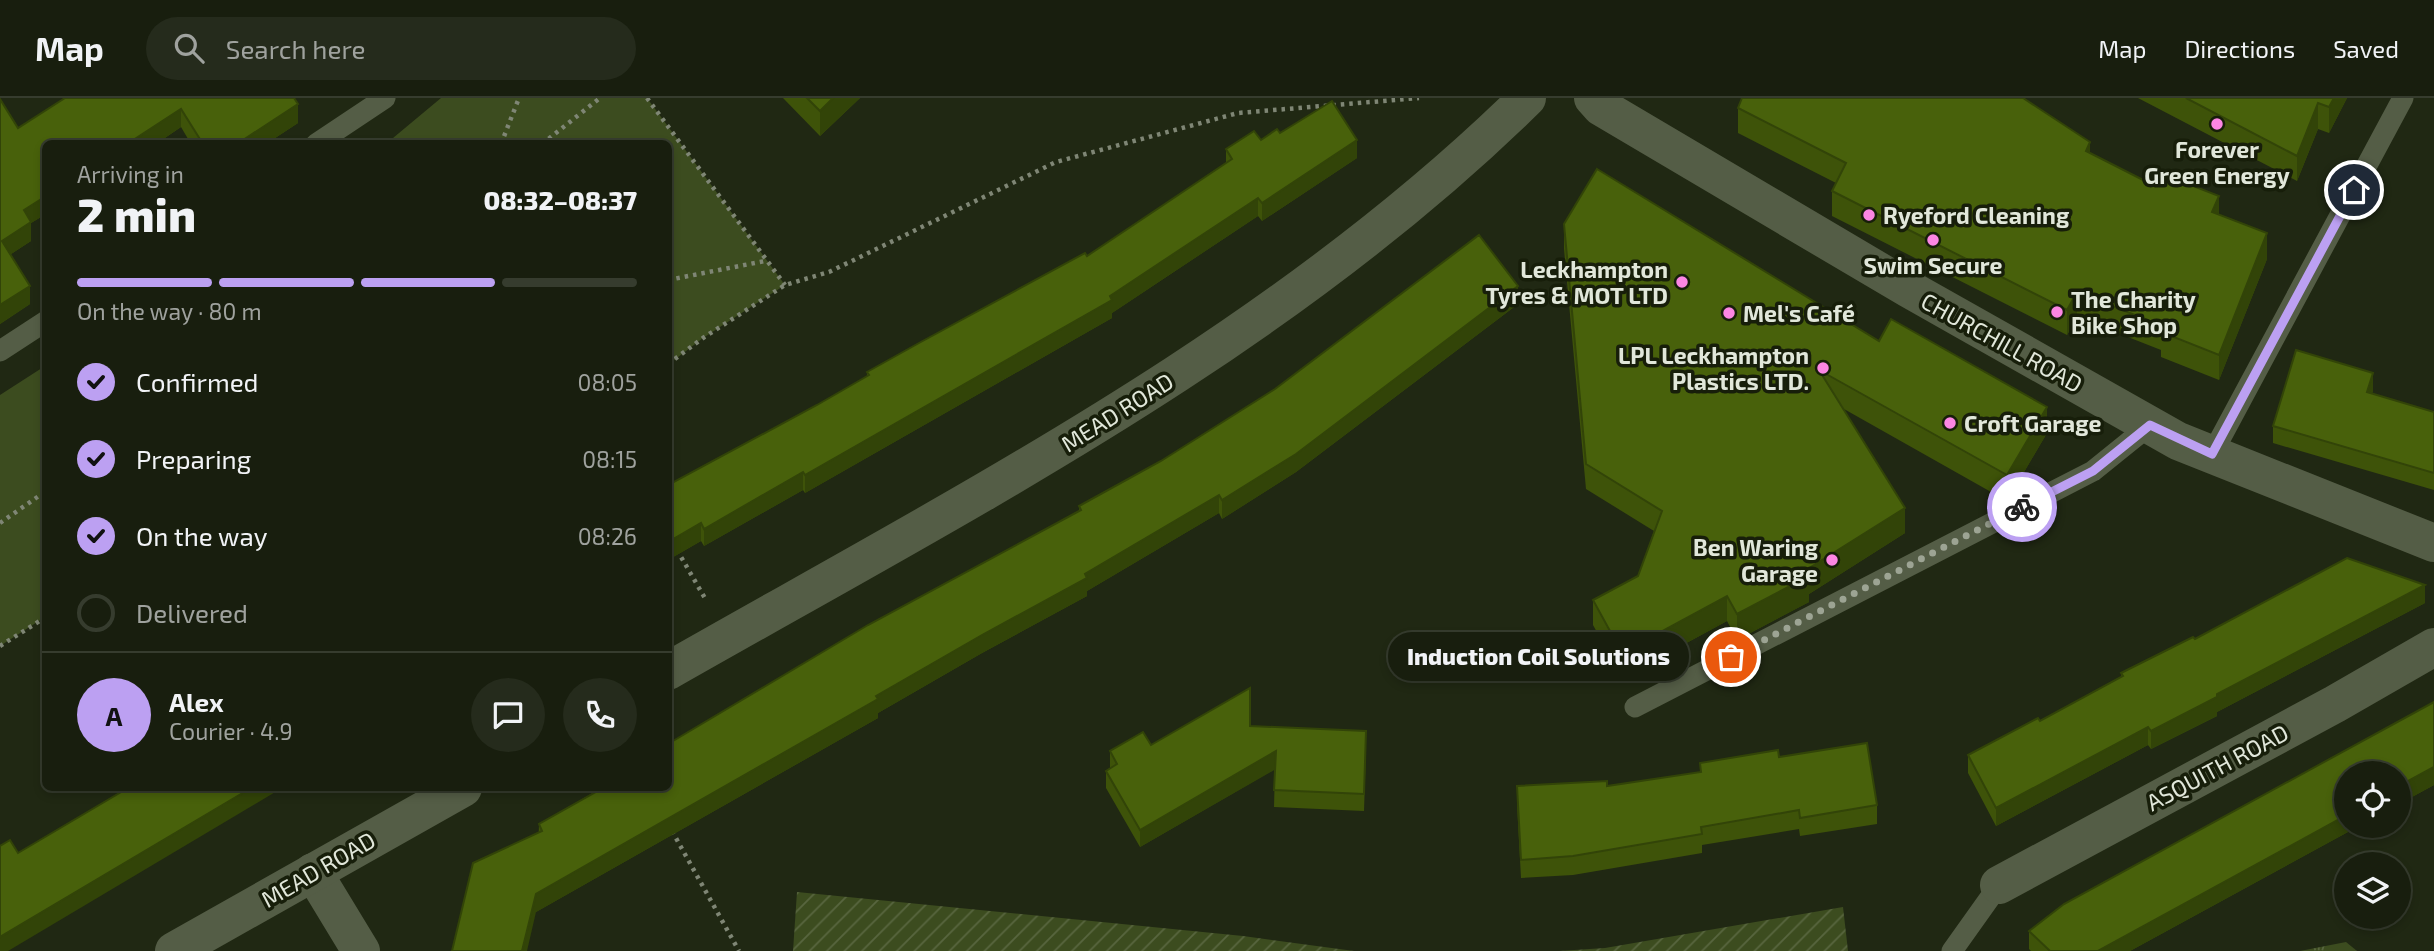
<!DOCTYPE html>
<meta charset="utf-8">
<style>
body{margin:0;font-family:"Exo 2",sans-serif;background:#252b1c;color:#f1f3f6;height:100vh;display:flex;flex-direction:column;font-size:26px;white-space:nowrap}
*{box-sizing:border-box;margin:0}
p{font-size:23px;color:#9fa29e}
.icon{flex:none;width:38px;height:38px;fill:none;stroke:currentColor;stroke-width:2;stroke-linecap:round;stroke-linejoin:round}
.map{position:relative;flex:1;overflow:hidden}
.side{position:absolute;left:42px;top:42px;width:630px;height:651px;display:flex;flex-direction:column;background:#181e0e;border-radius:10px;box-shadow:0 4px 10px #0003,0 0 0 2px #363c2e}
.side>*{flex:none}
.buttons{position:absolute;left:2334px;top:663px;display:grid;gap:14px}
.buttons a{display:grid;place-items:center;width:77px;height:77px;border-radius:50%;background:#181e0e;box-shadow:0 4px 10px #0003,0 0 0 2px #363c2e;font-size:35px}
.pin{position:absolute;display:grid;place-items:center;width:60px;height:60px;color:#fff;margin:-30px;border:4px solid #fff;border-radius:50%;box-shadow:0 2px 7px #0007}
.courier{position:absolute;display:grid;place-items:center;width:70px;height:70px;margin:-35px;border:5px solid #bca0f2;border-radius:50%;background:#fff;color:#222;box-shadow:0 2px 9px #0007}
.bubble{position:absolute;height:49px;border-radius:24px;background:#181e0e;box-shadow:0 4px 10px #0003,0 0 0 2px #363c2e;font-size:23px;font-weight:800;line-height:49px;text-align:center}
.headline em{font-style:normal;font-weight:800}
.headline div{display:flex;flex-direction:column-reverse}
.headline{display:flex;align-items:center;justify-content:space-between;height:119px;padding:0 35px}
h1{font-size:46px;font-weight:800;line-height:52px}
.bar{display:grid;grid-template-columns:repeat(4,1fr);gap:10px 7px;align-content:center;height:84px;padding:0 35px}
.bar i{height:9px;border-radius:5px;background:#363c2e}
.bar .selected{background:#bca0f2}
.bar p{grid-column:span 4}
.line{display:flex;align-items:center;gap:18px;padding:0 35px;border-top:2px solid #363c2e}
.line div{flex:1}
.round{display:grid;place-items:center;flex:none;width:74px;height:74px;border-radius:37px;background:#252b1c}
ol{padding:0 35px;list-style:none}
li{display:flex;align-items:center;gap:21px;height:77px}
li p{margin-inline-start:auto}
li .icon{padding:7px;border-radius:50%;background:#bca0f2;color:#111;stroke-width:4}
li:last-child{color:#9fa29e}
li i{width:38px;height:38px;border:4px solid #363c2e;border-radius:50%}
header{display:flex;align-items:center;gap:42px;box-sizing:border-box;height:98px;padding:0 35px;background:#181e0e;border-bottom:2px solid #363c2e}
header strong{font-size:33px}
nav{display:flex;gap:38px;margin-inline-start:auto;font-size:24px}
.search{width:490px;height:63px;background:#252b1c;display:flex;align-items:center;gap:18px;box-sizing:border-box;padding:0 24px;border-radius:38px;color:#9fa29e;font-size:26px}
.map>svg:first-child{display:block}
</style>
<header>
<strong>Map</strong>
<div class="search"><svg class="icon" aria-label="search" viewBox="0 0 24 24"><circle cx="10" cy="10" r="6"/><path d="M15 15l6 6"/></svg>Search here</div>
<nav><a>Map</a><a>Directions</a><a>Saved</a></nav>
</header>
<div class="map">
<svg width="2434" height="853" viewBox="0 0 2434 853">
<defs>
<pattern id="park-tufts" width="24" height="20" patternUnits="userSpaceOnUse" patternTransform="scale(1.75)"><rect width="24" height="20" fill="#3c4c1f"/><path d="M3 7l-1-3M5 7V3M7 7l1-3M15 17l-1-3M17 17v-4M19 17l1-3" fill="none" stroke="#58663f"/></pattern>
<pattern id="garden-furrows" width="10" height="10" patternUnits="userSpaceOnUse" patternTransform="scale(1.75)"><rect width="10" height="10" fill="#3c4c1f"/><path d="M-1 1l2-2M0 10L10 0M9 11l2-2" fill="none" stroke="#58663f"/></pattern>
</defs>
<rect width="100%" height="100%" fill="#202813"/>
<g fill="#3c4c1f">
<path d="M441 0H647L785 187 703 240 669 266 668 46 387 45Z"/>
<path d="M45 268V519L0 548V297Z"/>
</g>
<path fill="url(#park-tufts)" d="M2346 844 2357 853H2300Z"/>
<g fill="url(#garden-furrows)">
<path d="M797 794 1243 838 1354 853H793Z"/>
<path d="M1843 809 1848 853H1559L1605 850Z"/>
</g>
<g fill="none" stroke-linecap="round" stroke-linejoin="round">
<g stroke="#7f8675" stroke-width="4.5" stroke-dasharray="3.5 5" stroke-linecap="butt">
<path d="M647 0 785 187"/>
<path d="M501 46 519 0"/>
<path d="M542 46 600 0"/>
<path d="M668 182 765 163"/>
<path d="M668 266 703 240 785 187 829 174 1056 64 1238 15 1419 0"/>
<path d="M0 425 46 393"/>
<path d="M677 452 706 502"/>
<path d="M0 548 46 519"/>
<path d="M672 733 739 853"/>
</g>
<g stroke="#545d46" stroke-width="21">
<path d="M316 46 385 0"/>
<path d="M0 253 46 223"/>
<path d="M2212 356 2403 0"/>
<path d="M1635 609 2093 373 2150 327"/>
<path d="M1952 853 1999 787"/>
</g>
<g stroke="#545d46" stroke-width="38">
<path d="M1593 0 1601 9 1909 191 2178 343 2434 445"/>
<path d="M668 573C968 402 1279 244 1527 0"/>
<path d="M313 774 361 853"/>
<path d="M1999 787 2335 606 2434 549"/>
<path d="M174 853 463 690"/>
</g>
</g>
<g fill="#3e5309">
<path d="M65 0H294L298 25 266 46H191L181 29 156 46H46V116L31 125V143L11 156 30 206 0 226 18 30Z"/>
<path d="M783 0H860L820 38Z"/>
<path d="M2138 0H2347L2329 35 2318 31 2297 83Z"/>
<path d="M1738 10 2090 55 2155 88 2219 117 2267 161 2219 282 2161 259V252L2077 219 2067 237 1832 118V93L1836 85 1738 35Z"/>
<path d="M1280 35 1357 60 1262 123 1258 118 1112 215V220L805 395 803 392 704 448 701 443 668 462V387L817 307 867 278V274L1087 158 1226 65V51L1261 42Z"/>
<path d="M1564 126 1879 243 2047 335 2007 403 1844 311 1905 435 1809 496V504L1737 542 1727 523 1622 580 1593 527V502L1638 478 1654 433 1586 391 1564 151Z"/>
<path d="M1518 206 1296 374 1222 421 1219 415 1087 493V498L982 555 878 615V620L536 814 539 726 1079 413V408Z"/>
<path d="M2373 292 2372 296 2434 314V392L2273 345V328Z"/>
<path d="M2425 505 2217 614V618L2151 651 2148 647 1996 728 1968 675V657L2040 623 2121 579V575L2195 541Z"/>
<path d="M2434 604V687L2130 853H2031L2029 851V833Z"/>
<path d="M1250 628 1366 651 1364 713 1274 709 1275 671 1140 749 1106 690V673L1110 670V653L1151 647Z"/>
<path d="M1779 659 1877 707V726L1800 738 1799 731 1702 747V755L1573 777 1521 780 1517 706V688H1607L1700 674V665Z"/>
</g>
<g fill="#324408">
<path d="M833 0H860L820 38V13Z"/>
<path d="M2334 0H2347L2329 35V9Z"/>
<path d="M2318 5V31L2297 83V58Z"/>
<path d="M298 6V25L266 46H237Z"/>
<path d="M181 11V29L156 46H127Z"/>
<path d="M1357 42V60L1262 123V105Z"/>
<path d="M2090 44V69L2086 53Z"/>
<path d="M46 98V116L31 125V143L2 162V143L24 112Z"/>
<path d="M2219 98V123L2212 114Z"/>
<path d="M1258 100V118L1112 215V220L805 395V377L1110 198Z"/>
<path d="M2267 135V161L2219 282V257Z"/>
<path d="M30 188V206L0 226V207Z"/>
<path d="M1518 188V206L1296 374 1222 421V402Z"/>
<path d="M2077 194V219L2067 237V212Z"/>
<path d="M2373 275V292L2367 311V294Z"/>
<path d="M2047 309V335L2007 403V377Z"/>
<path d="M803 374V392L704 448V431Z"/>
<path d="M1219 397V415L1087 493V498L982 555 878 615V620L536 814 527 853H522L536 796Z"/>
<path d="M1905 410V435L1809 496V504L1737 542V516Z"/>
<path d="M701 425V443L668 462V444Z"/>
<path d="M2425 487V505L2217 614V618L2151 651V633L2217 596Z"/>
<path d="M1727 498V523L1622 580V555Z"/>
<path d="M2148 629V647L1996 728V710Z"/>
<path d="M1276 653V671L1140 749V732Z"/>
<path d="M2434 669V687L2399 706V688Z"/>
<path d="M251 690H282L8 853H0V839Z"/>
<path d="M2347 717V728H2359L2130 853H2098Z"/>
</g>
<g fill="#48610b" stroke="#324408" stroke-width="2">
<path d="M65 0H294L298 6 237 46H203L181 11 127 46H46V98L24 112 31 124 2 143 30 188 0 207V1L18 30Z"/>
<path d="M807 0H833L820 13Z"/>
<path d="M1742 0H2023L2090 44 2086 53 2155 88 2160 75 2219 98 2212 114 2267 135 2219 257 2161 234 2163 228 2077 194 2067 212 1832 93 1846 65 1738 10Z"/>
<path d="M2186 0H2334L2329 9 2318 5 2297 58Z"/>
<path d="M1332 3 1357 42 1262 105 1258 100 1110 198 1112 202 805 377 803 374 704 431 701 425 668 444V387L817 307 869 277 867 274 919 245 1085 155 1087 158 1232 61 1226 51 1254 33 1261 42 1277 31 1280 35Z"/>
<path d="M1597 71 1879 243 1891 221 2047 309 2007 377 1819 272 1905 410 1806 472 1809 478 1737 516 1727 498 1622 555 1593 502 1638 478 1662 413 1586 366 1564 126Z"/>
<path d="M1479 137 1518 188 1296 356 1222 402 1219 397 1085 476 1087 480 982 537 876 598 878 601 536 796 522 853H452L473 765 542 733 539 726 603 690H668V646L868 527 1081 412 1079 408 1161 363 1275 291Z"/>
<path d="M2296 252 2373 275 2367 294 2434 314V375L2273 328Z"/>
<path d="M2347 460 2425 487 2217 596V599L2151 633 2148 629 1996 710 1968 657 2038 620 2040 623 2123 578 2121 575 2193 539 2195 541Z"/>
<path d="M1250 590V628L1366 633 1364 696 1274 692 1276 653 1140 732 1106 673 1117 666 1110 653 1143 634 1151 647Z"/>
<path d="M2434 604V669L2399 688V676H2347V717L2098 853H2050L2029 833 2064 806Z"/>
<path d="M1867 645 1877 707 1800 720 1799 712 1701 729 1702 736 1573 758 1521 762 1517 688 1607 683V688L1701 674 1700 665 1778 652 1779 659Z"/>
<path d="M128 690H251L0 839V748L10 742 18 755Z"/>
</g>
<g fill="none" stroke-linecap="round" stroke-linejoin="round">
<path stroke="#9da494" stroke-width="7" stroke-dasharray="0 12.6" d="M1731 559 2022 409"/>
<path stroke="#bca0f2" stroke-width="9" d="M2022 409 2093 373 2150 327 2212 356 2354 92"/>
</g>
<g fill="#fc86e3" stroke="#171e0a" stroke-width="2.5">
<circle cx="2217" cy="26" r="7"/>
<circle cx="1869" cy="117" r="7"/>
<circle cx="1933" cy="142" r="7"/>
<circle cx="1682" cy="184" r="7"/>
<circle cx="2057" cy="214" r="7"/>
<circle cx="1729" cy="215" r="7"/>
<circle cx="1823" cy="270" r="7"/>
<circle cx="1950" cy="325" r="7"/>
<circle cx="1832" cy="462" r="7"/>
</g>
<g text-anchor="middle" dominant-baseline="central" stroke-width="7" stroke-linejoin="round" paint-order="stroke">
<g font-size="23" font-weight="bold" fill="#e1e7da" stroke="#171e0a" text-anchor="start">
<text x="2217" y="51" text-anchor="middle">Forever<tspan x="2217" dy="26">Green Energy</tspan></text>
<text x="1883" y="117">Ryeford Cleaning</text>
<text x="1933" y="167" text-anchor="middle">Swim Secure</text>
<text x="1668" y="171" text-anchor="end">Leckhampton<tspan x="1668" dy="26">Tyres &amp; MOT LTD</tspan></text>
<text x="2071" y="201">The Charity<tspan x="2071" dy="26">Bike Shop</tspan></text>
<text x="1743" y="215">Mel's Café</text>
<text x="1809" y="257" text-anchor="end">LPL Leckhampton<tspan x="1809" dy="26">Plastics LTD.</tspan></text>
<text x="1964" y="325">Croft Garage</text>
<text x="1818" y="449" text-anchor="end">Ben Waring<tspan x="1818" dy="26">Garage</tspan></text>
</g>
<g font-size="23" fill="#e1e7da" stroke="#171e0a">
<text transform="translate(2002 244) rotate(29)">CHURCHILL ROAD</text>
<text transform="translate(1117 314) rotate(-32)">MEAD ROAD</text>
<text transform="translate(2217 669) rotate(-28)">ASQUITH ROAD</text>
<text transform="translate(318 771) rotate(-30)">MEAD ROAD</text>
</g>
</g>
</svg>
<div class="buttons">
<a><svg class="icon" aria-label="locate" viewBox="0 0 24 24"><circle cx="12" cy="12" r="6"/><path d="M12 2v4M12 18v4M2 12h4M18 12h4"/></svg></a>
<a><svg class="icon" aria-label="layers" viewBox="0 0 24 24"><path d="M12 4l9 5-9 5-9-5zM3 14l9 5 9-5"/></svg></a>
</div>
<div class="pin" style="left:1731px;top:559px;background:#ea580c"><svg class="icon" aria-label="bag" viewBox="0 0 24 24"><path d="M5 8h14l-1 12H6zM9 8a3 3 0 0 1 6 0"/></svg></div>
<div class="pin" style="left:2354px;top:92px;background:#1f2937"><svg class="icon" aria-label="home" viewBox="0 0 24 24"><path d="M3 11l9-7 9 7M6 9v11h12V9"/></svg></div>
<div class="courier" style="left:2022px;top:409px"><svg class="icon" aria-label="bike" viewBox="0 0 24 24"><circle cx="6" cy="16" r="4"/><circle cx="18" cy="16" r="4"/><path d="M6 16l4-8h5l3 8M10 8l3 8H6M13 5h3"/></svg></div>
<div class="bubble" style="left:1388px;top:534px;width:301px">Induction Coil Solutions</div>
<section class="side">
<div class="headline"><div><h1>2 min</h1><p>Arriving in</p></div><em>08:32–08:37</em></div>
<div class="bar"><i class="selected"></i><i class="selected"></i><i class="selected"></i><i></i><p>On the way · 80 m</p></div>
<ol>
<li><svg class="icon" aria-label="check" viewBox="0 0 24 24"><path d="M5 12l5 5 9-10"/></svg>Confirmed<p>08:05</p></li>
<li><svg class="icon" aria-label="check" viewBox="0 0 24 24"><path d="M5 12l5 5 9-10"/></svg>Preparing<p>08:15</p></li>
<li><svg class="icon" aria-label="check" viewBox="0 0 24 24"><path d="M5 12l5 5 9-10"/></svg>On the way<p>08:26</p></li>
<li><i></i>Delivered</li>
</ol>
<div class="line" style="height:126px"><b class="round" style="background:#bca0f2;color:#111">A</b><div><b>Alex</b><p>Courier · 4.9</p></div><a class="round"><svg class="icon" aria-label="chat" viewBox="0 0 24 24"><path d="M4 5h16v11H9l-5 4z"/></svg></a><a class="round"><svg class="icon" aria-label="phone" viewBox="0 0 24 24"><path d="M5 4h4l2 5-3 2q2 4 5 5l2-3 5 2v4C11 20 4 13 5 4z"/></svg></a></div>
</section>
</div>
